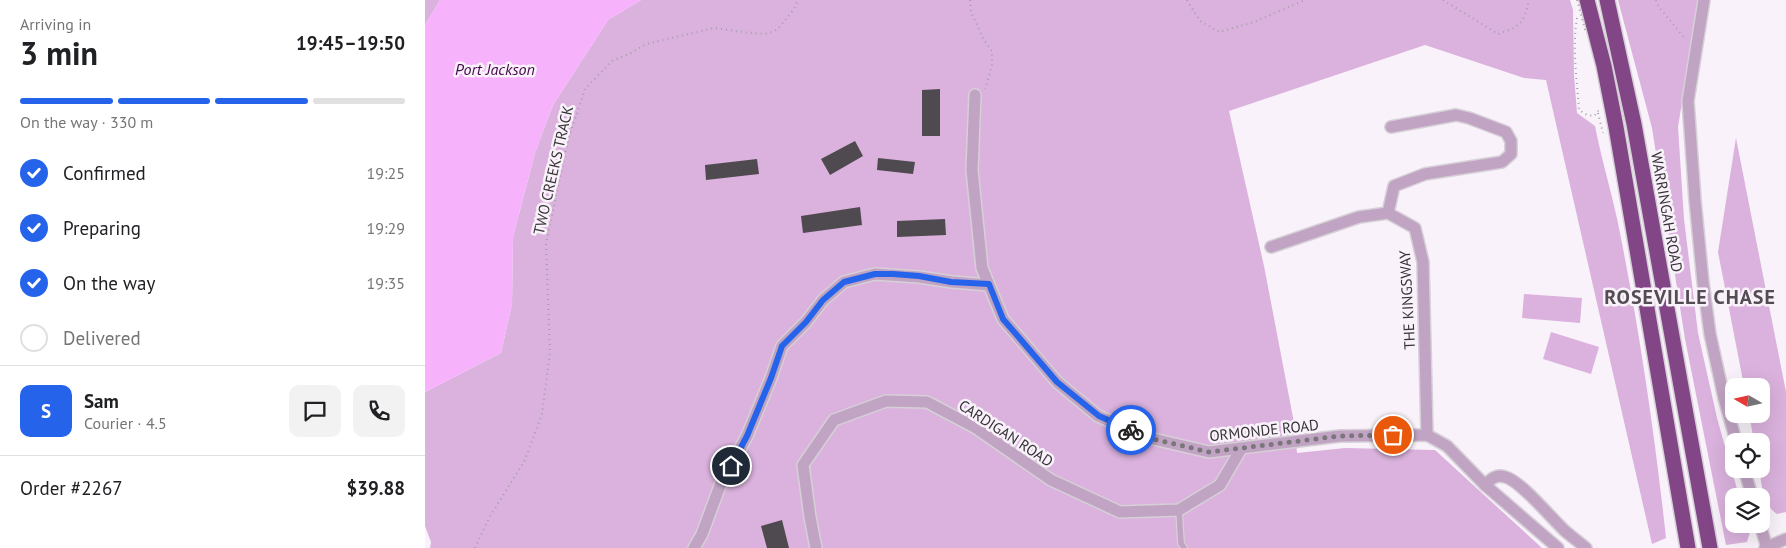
<!DOCTYPE html>
<meta charset="utf-8">
<style>
body{margin:0;font-family:"PT Sans",sans-serif;background:#f2f2f2;color:#202124;height:100vh;display:flex;flex-direction:column;font-size:19px;white-space:nowrap}
*{box-sizing:border-box;margin:0}
p{font-size:16px;color:#757577}
.icon{flex:none;width:28px;height:28px;fill:none;stroke:currentColor;stroke-width:2;stroke-linecap:round;stroke-linejoin:round}
.map{position:relative;flex:1;overflow:hidden}
.panel{display:flex;flex-direction:column;background:#fff;width:425px}
.panel>*{flex:none}
.needle{width:32px;rotate:279deg}
.controls{position:absolute;left:1300px;top:378px;display:grid;gap:10px}
.controls a{display:grid;place-items:center;width:45px;height:45px;border-radius:10px;background:#fff;box-shadow:0 5px 20px #0002;font-size:25px}
.pin{position:absolute;display:grid;place-items:center;width:42px;height:42px;color:#fff;margin:-21px;border:2px solid #fff;border-radius:50%;box-shadow:0 1px 5px #0007}
.courier{position:absolute;display:grid;place-items:center;width:50px;height:50px;margin:-25px;border:4px solid #2563eb;border-radius:50%;background:#fff;color:#222;box-shadow:0 1px 6px #0007}
.head em{font-style:normal;font-weight:700}
.head div{display:flex;flex-direction:column-reverse}
.head{display:flex;align-items:center;justify-content:space-between;height:85px;padding:0 20px}
h1{font-size:32px;font-weight:700;line-height:38px}
.bar{display:grid;grid-template-columns:repeat(4,1fr);gap:8px 5px;align-content:center;height:60px;padding:0 20px}
.bar i{height:6px;border-radius:4px;background:#e0e0e0}
.bar .selected{background:#2563eb}
.bar p{grid-column:span 4}
.line{display:flex;align-items:center;gap:12px;padding:0 20px;border-top:1px solid #e0e0e0}
.line div{flex:1}
.round{display:grid;place-items:center;flex:none;width:52px;height:52px;border-radius:10px;background:#f2f2f2}
ol{padding:0 20px;list-style:none}
li{display:flex;align-items:center;gap:15px;height:55px}
li p{margin-inline-start:auto}
li .icon{padding:5px;border-radius:50%;background:#2563eb;color:#fff;stroke-width:4}
li:last-child{color:#757577}
li i{width:28px;height:28px;border:2px solid #e0e0e0;border-radius:50%}
main{display:flex;flex:1;min-height:0}
.map>svg:first-child{display:block}
</style>
<main>
<section class="panel">
<div class="head"><div><h1>3 min</h1><p>Arriving in</p></div><em>19:45–19:50</em></div>
<div class="bar"><i class="selected"></i><i class="selected"></i><i class="selected"></i><i></i><p>On the way · 330 m</p></div>
<ol>
<li><svg class="icon" aria-label="check" viewBox="0 0 24 24"><path d="M5 12l5 5 9-10"/></svg>Confirmed<p>19:25</p></li>
<li><svg class="icon" aria-label="check" viewBox="0 0 24 24"><path d="M5 12l5 5 9-10"/></svg>Preparing<p>19:29</p></li>
<li><svg class="icon" aria-label="check" viewBox="0 0 24 24"><path d="M5 12l5 5 9-10"/></svg>On the way<p>19:35</p></li>
<li><i></i>Delivered</li>
</ol>
<div class="line" style="height:90px"><b class="round" style="background:#2563eb;color:#fff">S</b><div><b>Sam</b><p>Courier · 4.5</p></div><a class="round"><svg class="icon" aria-label="chat" viewBox="0 0 24 24"><path d="M4 5h16v11H9l-5 4z"/></svg></a><a class="round"><svg class="icon" aria-label="phone" viewBox="0 0 24 24"><path d="M5 4h4l2 5-3 2q2 4 5 5l2-3 5 2v4C11 20 4 13 5 4z"/></svg></a></div>
<div class="line" style="height:65px"><div>Order #2267</div><b>$39.88</b></div>
</section>
<div class="map">
<svg width="1361" height="548" viewBox="0 0 1361 548">
<rect width="100%" height="100%" fill="#f9f2fa"/>
<g fill="#dab2dd">
<path d="M0 0H15L0 25Z"/>
<path d="M216 0H1145L1148 10 1149 75 1152 113 1170 126C1177 162 1188 197 1195 233 1215 334 1230 436 1241 538L1227 544 1121 80 1099 78 1000 45 804 111 839 266 870 428 872 453 920 448 1010 450 1117 548H5L6 542 0 526V392L76 353 87 304 88 237 110 153 128 105 183 20Z"/>
<path d="M1193 0H1273L1253 127 1259 219 1273 333 1292 418 1314 496H1309V524H1322L1325 532 1322 542 1301 545 1260 339 1227 128Z"/>
<path d="M1311 138 1361 392V512L1352 514C1337 504 1337 484 1334 469H1336V441H1329L1324 414H1336V386H1319L1293 252Z"/>
<path d="M1099 294 1157 298 1155 323 1097 318Z"/>
<path d="M1126 332 1174 347 1166 374 1118 359Z"/>
</g>
<path fill="#f6b3fb" d="M15 0H216L183 20 128 105 110 153 88 237 87 304 76 353 0 392V25Z"/>
<g fill="#4f4950">
<path d="M515 89V136H497V90Z"/>
<path d="M430 141 438 156 405 175 396 159Z"/>
<path d="M453 158 490 162 488 174 452 170Z"/>
<path d="M332 159 334 174 281 180 280 165Z"/>
<path d="M435 207 437 225 378 233 376 216Z"/>
<path d="M520 219 521 235 472 237V221Z"/>
<path d="M357 520 364 548H342L336 526Z"/>
</g>
<g fill="none" stroke-linecap="round" stroke-linejoin="round">
<defs>
<path id="lane" d="M754 510 756 543 759 548"/>
<g id="street">
<path d="M1279 0 1263 101 1270 200 1278 282 1285 334 1299 398 1311 441"/>
<path d="M550 95 547 170 557 268 578 319 632 382 673 416 724 438 784 452 915 436 1002 435 1022 446 1060 485 1133 548"/>
<path d="M963 213 969 186 1000 174 1077 162 1086 154V141L1081 132 1044 118 1031 115 966 127"/>
<path d="M846 247 934 217 963 213 990 228 998 262 1002 435"/>
<path d="M1319 469 1327 496"/>
<path d="M1060 485C1066 479 1071 474 1080 477 1095 480 1127 519 1140 531 1147 537 1154 542 1161 548"/>
<path d="M1335 524 1342 548"/>
<path d="M269 548 277 534 296 483 322 436 346 378 357 346 381 322 398 300 419 282 450 274 494 277 527 282 564 285"/>
<path d="M391 548 385 517 378 465 409 420 461 401 502 402 551 428 626 480 695 512 754 510 795 485 816 449"/>
<path d="M1340 548 1361 539"/>
</g>
<g id="highway">
<path d="M1162 0 1179 66 1191 127 1263 548"/>
<path d="M1182 0 1209 124 1285 548"/>
</g>
</defs>
<use href="#lane" stroke="#d6d0d7" stroke-width="8"/>
<use href="#street" stroke="#d6d0d7" stroke-width="14"/>
<use href="#highway" stroke="#d6d0d7" stroke-width="18"/>
<g stroke="#a49fa5" stroke-width="2" stroke-dasharray="1 4" stroke-linecap="butt">
<path d="M545 0 546 12 559 40 567 51V66L560 89"/>
<path d="M762 0 775 21 794 32 829 22 880 0"/>
<path d="M1018 0 1073 34C1095 27 1099 23 1104 0"/>
<path d="M1231 0 1234 7 1261 40"/>
<path d="M1152 18C1147 48 1152 80 1154 110L1162 115 1169 116 1173 112V108"/>
<path d="M1173 113 1178 133"/>
<path d="M50 548 64 518 100 460 117 414 125 352 121 244 143 140 160 89 187 61 206 53 221 44 289 28 325 33 339 34 347 32 353 29 369 9 373 0"/>
</g>
<use href="#lane" stroke="#c1a4c3" stroke-width="5.5"/>
<use href="#street" stroke="#c1a4c3" stroke-width="11"/>
<use href="#highway" stroke="#824687" stroke-width="15"/>
<path stroke="#a49fa5" stroke-width="2" stroke-dasharray="1 4" stroke-linecap="butt" d="M1152 0 1160 30"/>
</g>
<g fill="none" stroke-linecap="round" stroke-linejoin="round">
<path stroke="#7a767b" stroke-width="5" stroke-dasharray="0 9" d="M706 430 724 438 784 452 915 436 968 435"/>
<path stroke="#2563eb" stroke-width="6" d="M306 466 322 436 346 378 357 346 381 322 398 300 419 282 450 274H468L494 276 526 282 564 284 578 319 632 382 674 416 706 430"/>
</g>
<g text-anchor="middle" dominant-baseline="central" stroke-width="5" stroke-linejoin="round" paint-order="stroke">
<g font-size="15" fill="#363336" stroke="#f9f2fa">
<text transform="translate(128 170) rotate(-77)">TWO CREEKS TRACK</text>
<text transform="translate(1242 212) rotate(80)">WARRINGAH ROAD</text>
<text transform="translate(982 300) rotate(-93)">THE KINGSWAY</text>
<text transform="translate(839 430) rotate(-6)">ORMONDE ROAD</text>
<text transform="translate(581 433) rotate(33)">CARDIGAN ROAD</text>
</g>
<g font-size="16" font-style="italic" fill="#460a4c" stroke="#f9f2fa">
<text x="70" y="69">Port Jackson</text>
</g>
<g font-size="20" font-weight="bold" letter-spacing="1" fill="#534d53" stroke="#f9f2fa">
<text x="1265" y="297">ROSEVILLE CHASE</text>
</g>
</g>
</svg>
<div class="controls">
<a><svg class="needle" viewBox="-14 -14 28 28"><path d="M0-13l5 13h-10z" fill="#e53935"/><path d="M0 13l5-13h-10z" fill="#757577"/></svg></a>
<a><svg class="icon" aria-label="locate" viewBox="0 0 24 24"><circle cx="12" cy="12" r="6"/><path d="M12 2v4M12 18v4M2 12h4M18 12h4"/></svg></a>
<a><svg class="icon" aria-label="layers" viewBox="0 0 24 24"><path d="M12 4l9 5-9 5-9-5zM3 14l9 5 9-5"/></svg></a>
</div>
<div class="pin" style="left:968px;top:435px;background:#ea580c"><svg class="icon" aria-label="bag" viewBox="0 0 24 24"><path d="M5 8h14l-1 12H6zM9 8a3 3 0 0 1 6 0"/></svg></div>
<div class="pin" style="left:306px;top:466px;background:#1f2937"><svg class="icon" aria-label="home" viewBox="0 0 24 24"><path d="M3 11l9-7 9 7M6 9v11h12V9"/></svg></div>
<div class="courier" style="left:706px;top:430px"><svg class="icon" aria-label="bike" viewBox="0 0 24 24"><circle cx="6" cy="16" r="4"/><circle cx="18" cy="16" r="4"/><path d="M6 16l4-8h5l3 8M10 8l3 8H6M13 5h3"/></svg></div>
</div>
</main>
